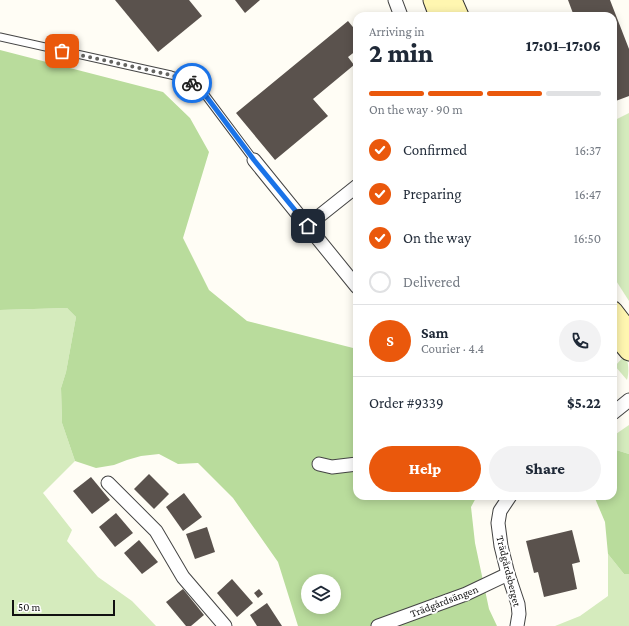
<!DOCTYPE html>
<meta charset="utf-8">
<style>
body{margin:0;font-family:"Crimson Pro",serif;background:#f2f2f3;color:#1f2937;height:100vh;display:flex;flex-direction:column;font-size:15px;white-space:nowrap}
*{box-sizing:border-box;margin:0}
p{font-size:13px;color:#747a83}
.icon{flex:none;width:22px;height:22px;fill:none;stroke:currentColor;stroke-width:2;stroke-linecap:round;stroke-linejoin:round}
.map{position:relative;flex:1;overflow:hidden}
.sheet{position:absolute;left:353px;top:12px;width:264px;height:488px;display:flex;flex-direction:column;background:#fff;border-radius:12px;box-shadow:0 2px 10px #0003}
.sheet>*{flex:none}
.buttons{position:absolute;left:301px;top:574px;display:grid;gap:8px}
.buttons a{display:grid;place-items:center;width:40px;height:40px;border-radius:50%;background:#fff;box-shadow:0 2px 10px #0003;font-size:20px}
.scale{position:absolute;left:12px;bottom:10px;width:103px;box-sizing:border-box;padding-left:4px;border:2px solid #111;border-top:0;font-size:11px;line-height:14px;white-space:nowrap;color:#111;-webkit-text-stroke:3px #fff;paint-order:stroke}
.pin{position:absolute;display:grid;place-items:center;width:34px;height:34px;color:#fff;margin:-17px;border-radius:8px;box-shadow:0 2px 6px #0006}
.courier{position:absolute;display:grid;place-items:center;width:40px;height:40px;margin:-20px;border:3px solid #1a73e8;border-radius:50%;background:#fff;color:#222;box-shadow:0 1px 5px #0007}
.summary em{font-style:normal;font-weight:800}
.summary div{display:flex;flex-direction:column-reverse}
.summary{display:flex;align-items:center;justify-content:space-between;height:68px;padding:0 16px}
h1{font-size:26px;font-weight:800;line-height:30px}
.bar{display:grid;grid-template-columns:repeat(4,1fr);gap:6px 4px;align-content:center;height:48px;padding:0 16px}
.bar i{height:5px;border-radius:3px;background:#e0e1e3}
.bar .on{background:#ea580c}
.bar p{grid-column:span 4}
.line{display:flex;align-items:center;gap:10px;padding:0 16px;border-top:1px solid #e0e1e3}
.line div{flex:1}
.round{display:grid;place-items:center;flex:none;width:42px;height:42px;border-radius:21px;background:#f2f2f3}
ol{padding:0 16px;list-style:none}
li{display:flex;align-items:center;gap:12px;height:44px}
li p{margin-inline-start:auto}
li .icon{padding:4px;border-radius:50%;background:#ea580c;color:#fff;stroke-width:4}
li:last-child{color:#747a83}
li i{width:22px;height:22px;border:2px solid #e0e1e3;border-radius:50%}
.button{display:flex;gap:8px;margin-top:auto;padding:8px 16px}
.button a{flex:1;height:46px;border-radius:24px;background:#ea580c;color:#fff;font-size:16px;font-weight:800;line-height:46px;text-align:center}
.button a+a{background:#f2f2f3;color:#1f2937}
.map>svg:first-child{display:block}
</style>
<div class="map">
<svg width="629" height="626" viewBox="0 0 629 626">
<rect width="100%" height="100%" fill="#fffdf5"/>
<g fill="#d5ebbd">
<path d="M629 113V301L613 276V121Z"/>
<path d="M67 308 76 317 66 372 61 388 62 423 75 461 43 493 72 530 67 541 98 577 132 601 156 626H0V310Z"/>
<path d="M625 355C629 362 629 373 627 380L615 366Z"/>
<path d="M629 425V454L613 449V436Z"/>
<path d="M608 554 624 574H629V626H555L580 616 608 596Z"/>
</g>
<g fill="#b9dc9c" fill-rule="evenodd">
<path d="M0 50 163 92 190 118 209 152 183 238 209 290 247 321 357 349V496H477L471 507 475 543 489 609 497 626H298L278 562 233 498 198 463 178 464 159 454 141 456 127 460 114 465 96 468 75 461 62 423 61 388 66 372 76 317 67 308 0 310ZM308 581H334V607H308Z"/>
<path d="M613 449 629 454V574H624L608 554 605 522 594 496H613Z"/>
</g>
<g fill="#5a524d">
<path d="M115 0H189L202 16 158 52Z"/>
<path d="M235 0H260L245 13Z"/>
<path d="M568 0H610L629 49V96L613 102V16H574Z"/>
<path d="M348 21 357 32V50L348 57 354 65 313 99 328 116 275 160 236 113Z"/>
<path d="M149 474 169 494 154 509 134 489Z"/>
<path d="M91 477 110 500 92 514 73 491Z"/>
<path d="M184 493 202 517 183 531 166 507Z"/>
<path d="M116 513 133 533 115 547 99 527Z"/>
<path d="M207 527 215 552 195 559 186 534Z"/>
<path d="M572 530 580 562 572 564 577 589 544 597 538 572 534 573 526 541Z"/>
<path d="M139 540 158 562 142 574 124 553Z"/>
<path d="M232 579 253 603 237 617 217 593Z"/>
<path d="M183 589 204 615 191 626H186L166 602Z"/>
<path d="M259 589 263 594 258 598 254 593Z"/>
<path d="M267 603 282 626H257L250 615Z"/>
</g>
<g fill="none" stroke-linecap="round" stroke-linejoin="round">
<defs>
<path id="lane" d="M0 37 171 75 189 81 203 92 254 160"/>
<g id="street">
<path d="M395 0 401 16"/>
<path d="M254 160 357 287"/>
<path d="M308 225 357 186"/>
<path d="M613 413 629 400"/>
<path d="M319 464 332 467 357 464"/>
<path d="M108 483 156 531 183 577 225 626"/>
<path d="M510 496 500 511 498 523 501 546 508 574 518 604 519 614 517 626"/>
<path d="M378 626 466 594 508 574"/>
</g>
<g id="secondary">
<path d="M433 0 439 16"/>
<path d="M452 0 459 16"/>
<path d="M613 311 629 332"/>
<path d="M613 332 629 351"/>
</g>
</defs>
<use href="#lane" stroke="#444" stroke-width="9"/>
<use href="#street" stroke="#444" stroke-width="15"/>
<use href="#secondary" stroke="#333" stroke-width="21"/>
<use href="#lane" stroke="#fff" stroke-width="7"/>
<use href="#street" stroke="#fff" stroke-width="13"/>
<use href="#secondary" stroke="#fff6b0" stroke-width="19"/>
</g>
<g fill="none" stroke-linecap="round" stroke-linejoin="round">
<path stroke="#646461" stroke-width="4" stroke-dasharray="0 7.2" d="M62 51 171 75 192 83"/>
<path stroke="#1a73e8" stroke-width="5" d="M192 83 203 92 254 160 308 226"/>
</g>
<g text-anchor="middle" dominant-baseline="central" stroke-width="4" stroke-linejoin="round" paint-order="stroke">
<g font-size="11" fill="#111" stroke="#fff">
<text transform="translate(509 571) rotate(76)">Trädgårdsberget</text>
<text transform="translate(444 601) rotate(-21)">Trädgårdsängen</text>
</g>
</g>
</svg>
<div class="buttons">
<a><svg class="icon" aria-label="layers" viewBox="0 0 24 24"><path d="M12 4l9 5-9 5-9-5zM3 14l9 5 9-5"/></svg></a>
</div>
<div class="scale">50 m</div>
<div class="pin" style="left:62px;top:51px;background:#ea580c"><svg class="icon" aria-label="bag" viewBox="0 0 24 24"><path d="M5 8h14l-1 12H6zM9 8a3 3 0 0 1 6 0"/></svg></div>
<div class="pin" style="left:308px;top:226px;background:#1f2937"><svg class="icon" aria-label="home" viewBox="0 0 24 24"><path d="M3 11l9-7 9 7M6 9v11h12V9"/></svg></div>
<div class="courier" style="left:192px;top:83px"><svg class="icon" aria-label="bike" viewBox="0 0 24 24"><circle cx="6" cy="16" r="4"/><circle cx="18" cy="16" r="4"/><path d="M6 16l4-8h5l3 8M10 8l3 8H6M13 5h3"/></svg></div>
<section class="sheet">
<div class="summary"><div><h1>2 min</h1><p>Arriving in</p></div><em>17:01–17:06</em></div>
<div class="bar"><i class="on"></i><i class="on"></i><i class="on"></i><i></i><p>On the way · 90 m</p></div>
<ol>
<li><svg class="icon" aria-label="check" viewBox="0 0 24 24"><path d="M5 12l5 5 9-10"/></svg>Confirmed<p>16:37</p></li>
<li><svg class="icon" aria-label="check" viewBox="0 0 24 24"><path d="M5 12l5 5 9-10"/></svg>Preparing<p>16:47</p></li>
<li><svg class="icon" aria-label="check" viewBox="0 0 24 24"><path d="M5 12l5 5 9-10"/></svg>On the way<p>16:50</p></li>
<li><i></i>Delivered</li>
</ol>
<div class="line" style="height:72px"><b class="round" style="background:#ea580c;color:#fff">S</b><div><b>Sam</b><p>Courier · 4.4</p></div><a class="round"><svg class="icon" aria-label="phone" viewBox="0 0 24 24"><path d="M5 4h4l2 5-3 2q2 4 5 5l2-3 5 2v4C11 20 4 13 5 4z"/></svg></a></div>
<div class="line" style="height:52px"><div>Order #9339</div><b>$5.22</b></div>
<div class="button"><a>Help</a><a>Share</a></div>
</section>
</div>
